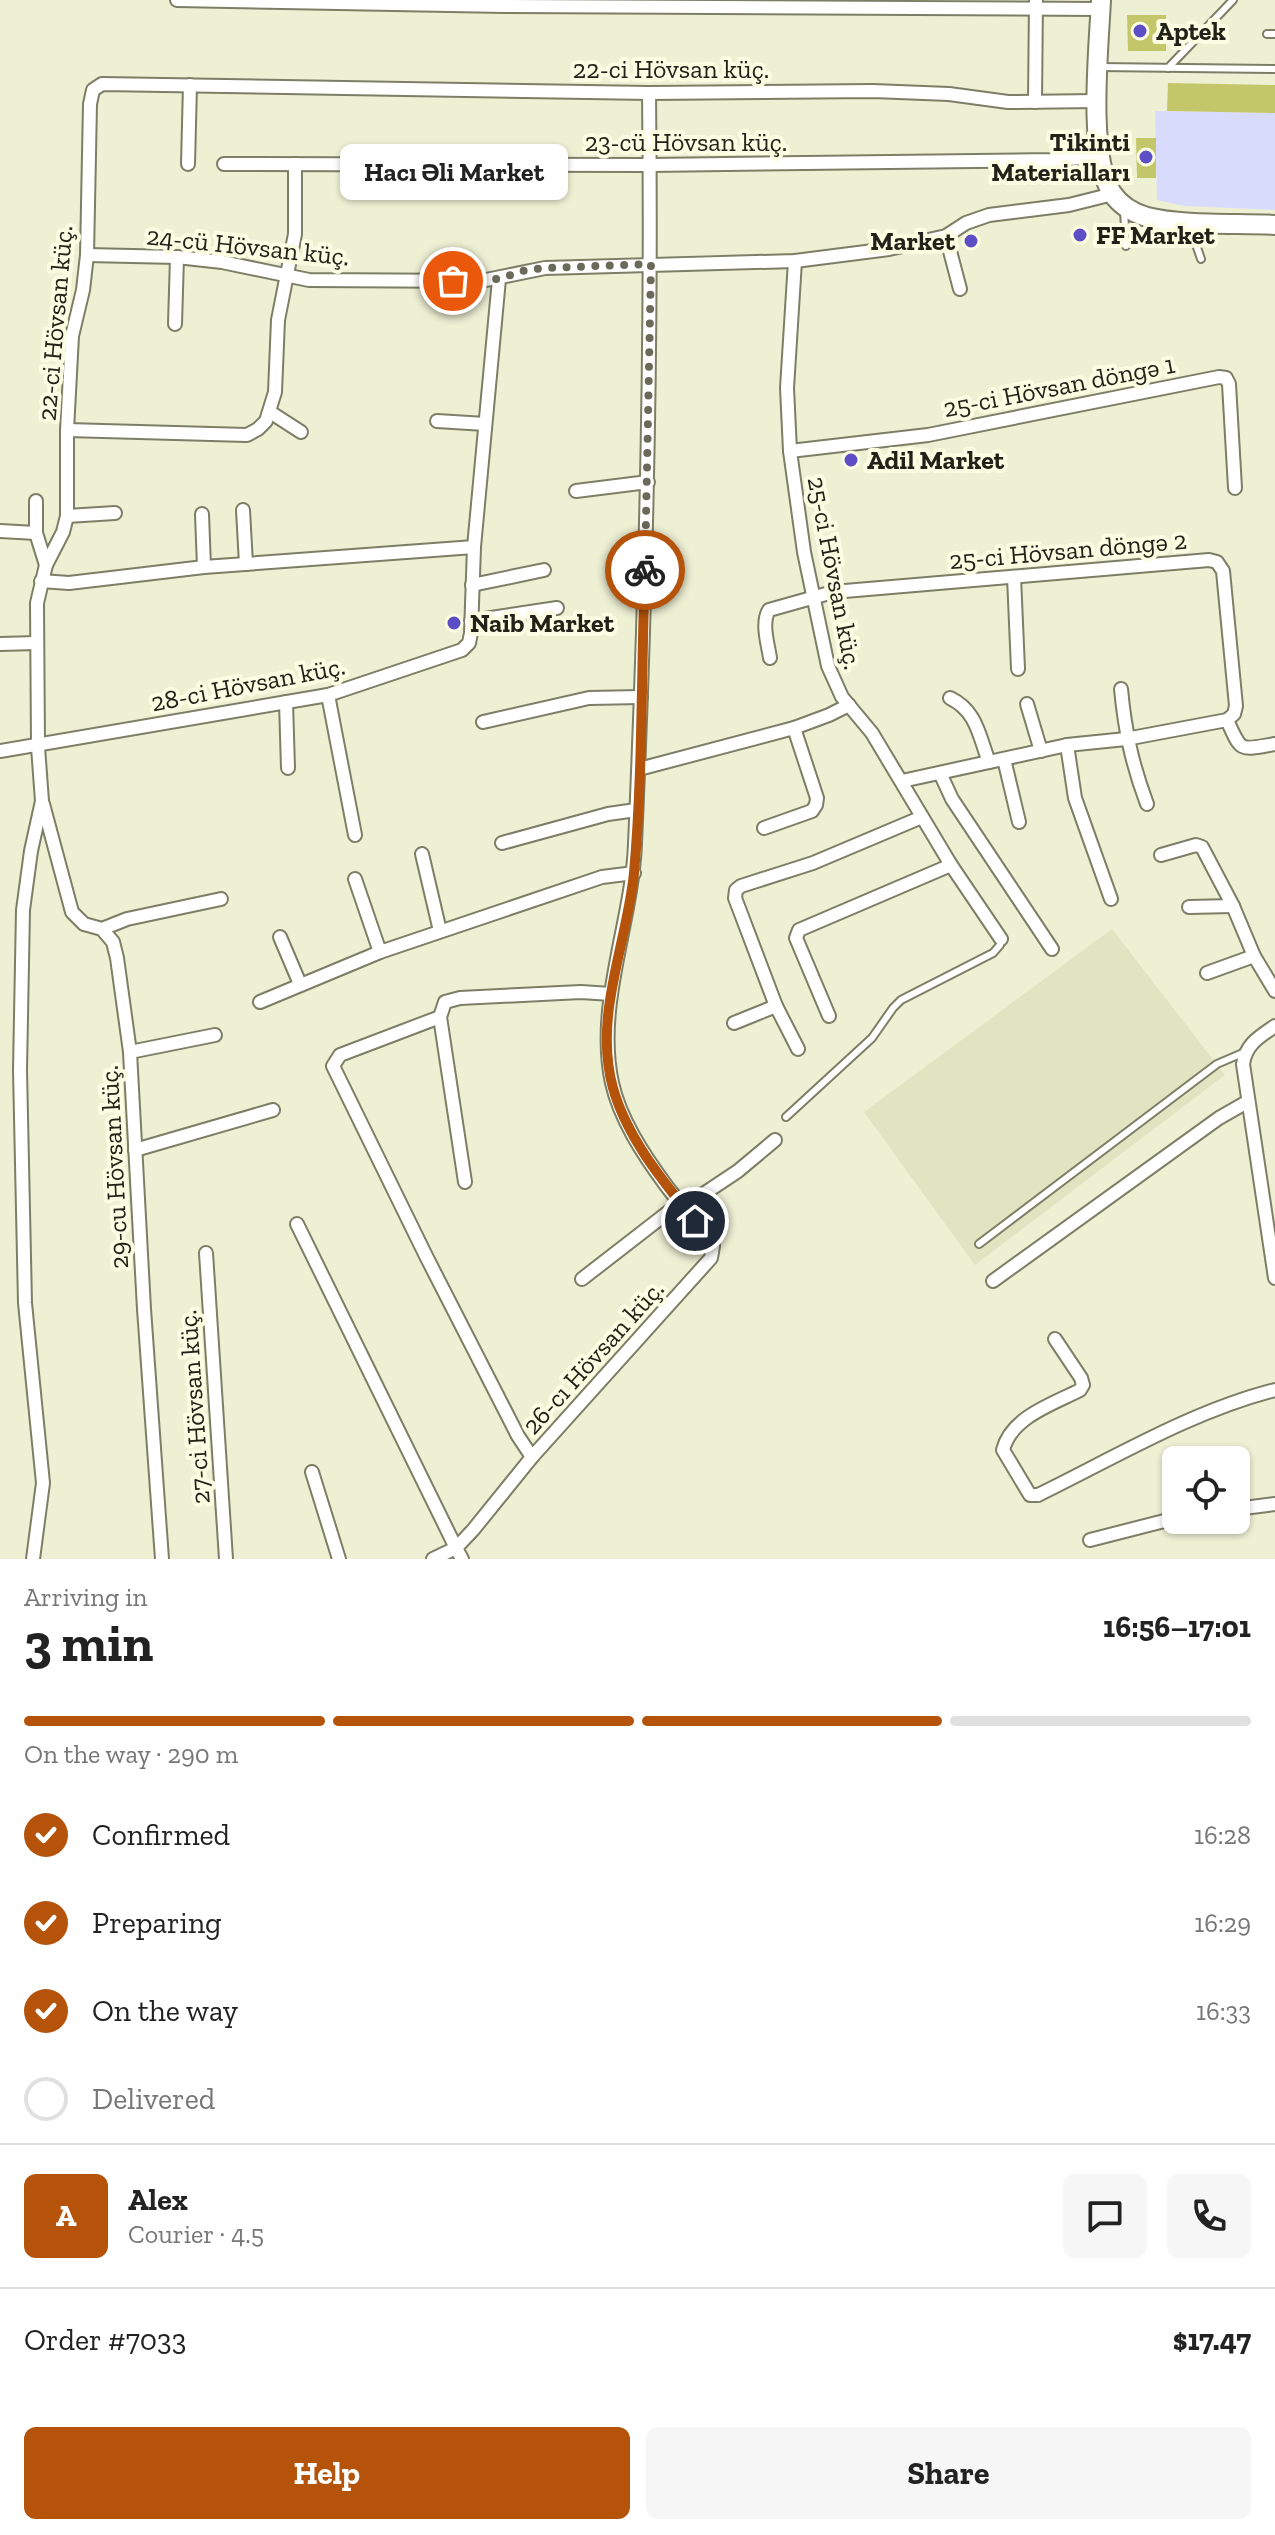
<!DOCTYPE html>
<meta charset="utf-8">
<style>
body{margin:0;font-family:"Zilla Slab",serif;background:#f6f6f6;color:#222;height:100vh;display:flex;flex-direction:column;font-size:30px;white-space:nowrap}
*{box-sizing:border-box;margin:0}
p{font-size:26px;color:#767676}
.icon{flex:none;width:44px;height:44px;fill:none;stroke:currentColor;stroke-width:2;stroke-linecap:round;stroke-linejoin:round}
.map{position:relative;height:1559px;overflow:hidden}
.side{display:flex;flex-direction:column;background:#fff;flex:1}
.side>*{flex:none}
.tools{position:absolute;left:1162px;top:1446px;display:grid;gap:16px}
.tools a{display:grid;place-items:center;width:88px;height:88px;border-radius:12px;background:#fff;box-shadow:0 2px 6px #0004;font-size:40px}
.pin{position:absolute;display:grid;place-items:center;width:68px;height:68px;color:#fff;margin:-34px;border:4px solid #fff;border-radius:50%;box-shadow:0 2px 8px #0007}
.courier{position:absolute;display:grid;place-items:center;width:80px;height:80px;margin:-40px;border:6px solid #b45309;border-radius:50%;background:#fff;color:#222;box-shadow:0 2px 10px #0007}
.bubble{position:absolute;height:56px;border-radius:12px;background:#fff;box-shadow:0 2px 6px #0004;font-size:26px;font-weight:700;line-height:56px;text-align:center}
.head em{font-style:normal;font-weight:700}
.head div{display:flex;flex-direction:column-reverse}
.head{display:flex;align-items:center;justify-content:space-between;height:136px;padding:0 24px}
h1{font-size:52px;font-weight:700;line-height:60px}
.bar{display:grid;grid-template-columns:repeat(4,1fr);gap:12px 8px;align-content:center;height:96px;padding:0 24px}
.bar i{height:10px;border-radius:6px;background:#e0e0e0}
.bar .on{background:#b45309}
.bar p{grid-column:span 4}
.line{display:flex;align-items:center;gap:20px;padding:0 24px;border-top:2px solid #e0e0e0}
.line div{flex:1}
.round{display:grid;place-items:center;flex:none;width:84px;height:84px;border-radius:12px;background:#f6f6f6}
ol{padding:0 24px;list-style:none}
li{display:flex;align-items:center;gap:24px;height:88px}
li p{margin-inline-start:auto}
li .icon{padding:8px;border-radius:50%;background:#b45309;color:#fff;stroke-width:4}
li:last-child{color:#767676}
li i{width:44px;height:44px;border:4px solid #e0e0e0;border-radius:50%}
.action{display:flex;gap:16px;margin-top:auto;padding:16px 24px}
.action a{flex:1;height:92px;border-radius:12px;background:#b45309;color:#fff;font-size:32px;font-weight:700;line-height:92px;text-align:center}
.action a+a{background:#f6f6f6;color:#222}
.map>svg:first-child{display:block}
</style>
<div class="map">
<svg width="1275" height="1559" viewBox="0 0 1275 1559">
<rect width="100%" height="100%" fill="#eef0d4"/>
<path fill="#e1e4c1" d="M1112 929 1225 1075 975 1265 864 1112Z"/>
<path fill="#d9dbfd" d="M1155 111 1275 113V210L1184 206 1157 200Z"/>
<g fill="#c4c769">
<path d="M1127 15H1166V51H1128Z"/>
<path d="M1168 83 1275 85V113L1167 111Z"/>
<path d="M1136 138H1156V178H1137Z"/>
</g>
<g fill="none" stroke-linecap="round" stroke-linejoin="round">
<defs>
<g id="lane">
<path d="M1267 34H1275"/>
<path d="M1099 67 1275 69"/>
<path d="M1168 68 1233 0"/>
<path d="M1124 210 1126 246"/>
<path d="M1189 224 1201 259"/>
<path d="M786 1117 872 1038 893 1008 901 1000 993 953 1000 945 1001 939"/>
<path d="M979 1244 1217 1064 1245 1052"/>
</g>
<g id="street">
<path d="M177 0 505 6 1100 9"/>
<path d="M1035 102 1036 0"/>
<path d="M188 164 190 85"/>
<path d="M224 164 650 165 1051 160 1100 157"/>
<path d="M946 236 960 289"/>
<path d="M87 255 177 257 222 262 309 280 481 281 545 268 795 261 889 249 946 236 966 223 989 215 1069 205 1113 194"/>
<path d="M795 261 787 388 790 451 804 552 828 666 842 697 872 733 951 865 1001 939"/>
<path d="M175 324 177 257"/>
<path d="M270 412 301 432"/>
<path d="M437 421 485 424"/>
<path d="M67 430 247 435 258 429 266 421 275 392 278 320 295 234V164"/>
<path d="M790 451 928 435 1219 377 1226 378 1229 384 1235 488"/>
<path d="M576 491 648 482"/>
<path d="M36 501V533L46 565"/>
<path d="M243 510 246 564"/>
<path d="M202 514 204 567"/>
<path d="M67 516 115 513"/>
<path d="M0 531 36 533"/>
<path d="M1014 577 1018 669"/>
<path d="M41 581 69 583 204 567 474 547"/>
<path d="M472 585 544 570"/>
<path d="M471 621 557 608"/>
<path d="M0 644 37 643"/>
<path d="M770 658C768 644 761 623 769 610L833 592 1209 560 1217 562 1223 571 1236 706 1234 714 1227 720 1126 739 1067 745 902 781"/>
<path d="M1121 689C1125 731 1132 764 1147 804"/>
<path d="M328 695 355 835"/>
<path d="M950 698C977 711 979 736 989 762"/>
<path d="M286 702 288 768"/>
<path d="M1027 704 1041 751"/>
<path d="M1227 720C1242 753 1239 750 1275 744"/>
<path d="M483 722 589 698 641 697"/>
<path d="M1067 745 1075 798 1111 899"/>
<path d="M0 751 328 695 462 650 469 643 471 633 474 547 499 279"/>
<path d="M1004 759 1019 822"/>
<path d="M639 769 794 728 829 715 849 705"/>
<path d="M940 773 952 799 1052 949"/>
<path d="M43 804 72 912 84 924 102 929 113 942 117 958 130 1052 144 1309 162 1559"/>
<path d="M764 828 812 811 816 805 817 798 794 728"/>
<path d="M502 843 608 814 636 810"/>
<path d="M422 854 440 931"/>
<path d="M1161 855 1196 845 1202 847 1233 906 1254 956 1275 991"/>
<path d="M355 879 380 952"/>
<path d="M1189 907 1233 906"/>
<path d="M102 929 127 919 221 899"/>
<path d="M280 937 300 984"/>
<path d="M1207 973 1254 956"/>
<path d="M260 1002 380 952 602 877 634 873"/>
<path d="M829 1016 796 938 799 930 951 865"/>
<path d="M440 1017 340 1055 333 1066 426 1256 518 1436 532 1457"/>
<path d="M734 1023 776 1006"/>
<path d="M1275 1026C1259 1037 1246 1044 1243 1064L1275 1278"/>
<path d="M798 1049 776 1006 735 898 736 890 741 886 813 863 922 817"/>
<path d="M130 1052 215 1035"/>
<path d="M135 1150 273 1110"/>
<path d="M465 1182 440 1017 445 1002 460 998 581 992 611 994"/>
<path d="M684 1207 738 1171 775 1140"/>
<path d="M297 1224 456 1548 433 1559"/>
<path d="M206 1253 226 1559"/>
<path d="M582 1279 680 1203"/>
<path d="M993 1281 1219 1118 1247 1102"/>
<path d="M1055 1339 1081 1378 1083 1385 1080 1390C1053 1404 1011 1417 1003 1450L1030 1495H1038C1114 1458 1192 1411 1275 1390"/>
<path d="M312 1472 339 1559"/>
<path d="M1236 1509 1275 1504"/>
<path d="M1090 1540 1176 1518"/>
<path d="M33 1559 43 1483 25 1303 20 1070 23 910 31 851 42 801 38 747 37 603 46 565 63 532 67 516V430L72 336 83 290 87 255 90 104 93 90 102 84 649 93 873 91 949 94 1008 102 1098 101"/>
<path d="M462 1559 456 1548 473 1530 532 1457 711 1258 713 1246C700 1223 680 1205 665 1184 643 1154 620 1119 612 1083 595 1005 632 923 635 844 646 594 652 343 649 93"/>
</g>
<path id="secondary" d="M1101 0C1099 46 1087 156 1112 193 1120 205 1133 213 1147 217 1183 226 1236 223 1275 225"/>
</defs>
<use href="#lane" stroke="#7c7e65" stroke-width="10"/>
<use href="#street" stroke="#7c7e65" stroke-width="16"/>
<use href="#secondary" stroke="#7c7e65" stroke-width="22"/>
<use href="#lane" stroke="#fff" stroke-width="6"/>
<use href="#street" stroke="#fff" stroke-width="12"/>
<use href="#secondary" stroke="#fff" stroke-width="18"/>
</g>
<g fill="none" stroke-linecap="round" stroke-linejoin="round">
<path stroke="#696a5a" stroke-width="8" stroke-dasharray="0 14.4" d="M453 281 499 279 526 270 545 268 651 264 645 570"/>
<path stroke="#b45309" stroke-width="10" d="M645 570C641 670 643 772 634 873 627 944 593 1016 613 1088 627 1138 663 1181 695 1221"/>
</g>
<g fill="#5d4ec6" stroke="#fbfde2" stroke-width="3">
<circle cx="1140" cy="31" r="8"/>
<circle cx="1146" cy="157" r="8"/>
<circle cx="1080" cy="235" r="8"/>
<circle cx="971" cy="241" r="8"/>
<circle cx="851" cy="460" r="8"/>
<circle cx="454" cy="623" r="8"/>
</g>
<g text-anchor="middle" dominant-baseline="central" stroke-width="8" stroke-linejoin="round" paint-order="stroke">
<g font-size="26" font-weight="bold" fill="#222218" stroke="#fbfde2" text-anchor="start">
<text x="1156" y="31">Aptek</text>
<text x="1130" y="142" text-anchor="end">Tikinti<tspan x="1130" dy="30">Materialları</tspan></text>
<text x="1096" y="235">FF Market</text>
<text x="955" y="241" text-anchor="end">Market</text>
<text x="867" y="460">Adil Market</text>
<text x="470" y="623">Naib Market</text>
</g>
<g font-size="26" fill="#222218" stroke="#fbfde2">
<text x="671" y="69">22-ci Hövsan küç.</text>
<text x="686" y="142">23-cü Hövsan küç.</text>
<text transform="translate(248 246) rotate(6)">24-cü Hövsan küç.</text>
<text transform="translate(55 323) rotate(-85)">22-ci Hövsan küç.</text>
<text transform="translate(1059 386) rotate(-11)">25-ci Hövsan döngə 1</text>
<text transform="translate(1068 550) rotate(-5)">25-ci Hövsan döngə 2</text>
<text transform="translate(835 573) rotate(79)">25-ci Hövsan küç.</text>
<text transform="translate(248 684) rotate(-11)">28-ci Hövsan küç.</text>
<text transform="translate(114 1167) rotate(-93)">29-cu Hövsan küç.</text>
<text transform="translate(593 1357) rotate(-48)">26-cı Hövsan küç.</text>
<text transform="translate(194 1407) rotate(-94)">27-ci Hövsan küç.</text>
</g>
</g>
</svg>
<div class="tools">
<a><svg class="icon" aria-label="locate" viewBox="0 0 24 24"><circle cx="12" cy="12" r="6"/><path d="M12 2v4M12 18v4M2 12h4M18 12h4"/></svg></a>
</div>
<div class="pin" style="left:453px;top:281px;background:#ea580c"><svg class="icon" aria-label="bag" viewBox="0 0 24 24"><path d="M5 8h14l-1 12H6zM9 8a3 3 0 0 1 6 0"/></svg></div>
<div class="pin" style="left:695px;top:1221px;background:#1f2937"><svg class="icon" aria-label="home" viewBox="0 0 24 24"><path d="M3 11l9-7 9 7M6 9v11h12V9"/></svg></div>
<div class="courier" style="left:645px;top:570px"><svg class="icon" aria-label="bike" viewBox="0 0 24 24"><circle cx="6" cy="16" r="4"/><circle cx="18" cy="16" r="4"/><path d="M6 16l4-8h5l3 8M10 8l3 8H6M13 5h3"/></svg></div>
<div class="bubble" style="left:340px;top:144px;width:228px">Hacı Əli Market</div>
</div>
<section class="side">
<div class="head"><div><h1>3 min</h1><p>Arriving in</p></div><em>16:56–17:01</em></div>
<div class="bar"><i class="on"></i><i class="on"></i><i class="on"></i><i></i><p>On the way · 290 m</p></div>
<ol>
<li><svg class="icon" aria-label="check" viewBox="0 0 24 24"><path d="M5 12l5 5 9-10"/></svg>Confirmed<p>16:28</p></li>
<li><svg class="icon" aria-label="check" viewBox="0 0 24 24"><path d="M5 12l5 5 9-10"/></svg>Preparing<p>16:29</p></li>
<li><svg class="icon" aria-label="check" viewBox="0 0 24 24"><path d="M5 12l5 5 9-10"/></svg>On the way<p>16:33</p></li>
<li><i></i>Delivered</li>
</ol>
<div class="line" style="height:144px"><b class="round" style="background:#b45309;color:#fff">A</b><div><b>Alex</b><p>Courier · 4.5</p></div><a class="round"><svg class="icon" aria-label="chat" viewBox="0 0 24 24"><path d="M4 5h16v11H9l-5 4z"/></svg></a><a class="round"><svg class="icon" aria-label="phone" viewBox="0 0 24 24"><path d="M5 4h4l2 5-3 2q2 4 5 5l2-3 5 2v4C11 20 4 13 5 4z"/></svg></a></div>
<div class="line" style="height:104px"><div>Order #7033</div><b>$17.47</b></div>
<div class="action"><a>Help</a><a>Share</a></div>
</section>
